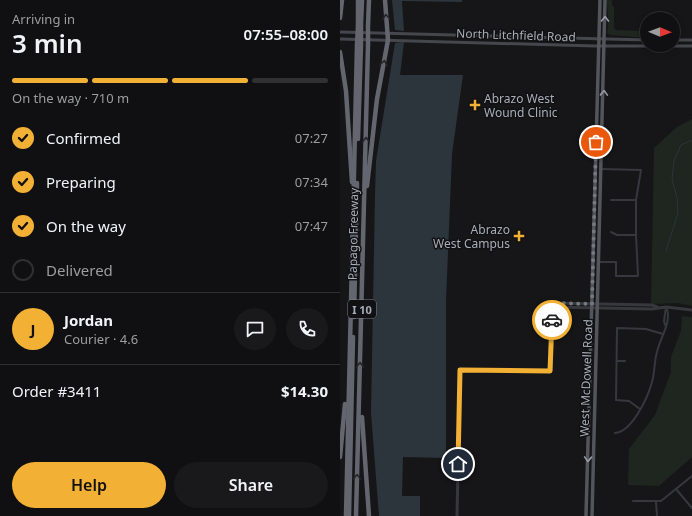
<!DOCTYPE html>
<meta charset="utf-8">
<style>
body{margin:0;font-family:"Noto Sans",sans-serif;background:#19191b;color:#f1f3f6;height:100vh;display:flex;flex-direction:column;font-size:15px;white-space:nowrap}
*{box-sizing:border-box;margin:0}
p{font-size:13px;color:#9c9d9f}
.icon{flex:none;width:22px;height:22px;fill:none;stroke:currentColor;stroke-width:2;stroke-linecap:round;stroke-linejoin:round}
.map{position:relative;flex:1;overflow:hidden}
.drawer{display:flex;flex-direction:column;background:#101012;width:340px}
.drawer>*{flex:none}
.needle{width:26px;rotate:91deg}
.buttons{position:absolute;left:300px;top:12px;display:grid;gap:8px}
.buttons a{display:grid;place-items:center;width:40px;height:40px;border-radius:50%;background:#101012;box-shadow:0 2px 6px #0003,0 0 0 1px #303032;font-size:20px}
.pin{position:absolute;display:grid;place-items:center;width:34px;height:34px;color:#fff;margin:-17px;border:2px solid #fff;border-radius:50%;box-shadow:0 1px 4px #0007}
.courier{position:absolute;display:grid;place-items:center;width:40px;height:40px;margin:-20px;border:3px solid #f2b134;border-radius:50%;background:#fff;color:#222;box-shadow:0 1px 5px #0007}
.headline em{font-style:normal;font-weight:600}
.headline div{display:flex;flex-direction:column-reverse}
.headline{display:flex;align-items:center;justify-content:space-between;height:68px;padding:0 12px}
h1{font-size:26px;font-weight:600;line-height:30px}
.bar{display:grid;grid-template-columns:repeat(4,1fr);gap:6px 4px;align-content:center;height:48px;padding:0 12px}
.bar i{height:5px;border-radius:3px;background:#303032}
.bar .current{background:#f2b134}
.bar p{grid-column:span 4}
.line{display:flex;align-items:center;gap:10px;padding:0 12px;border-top:1px solid #303032}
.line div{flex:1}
.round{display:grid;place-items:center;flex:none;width:42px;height:42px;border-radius:21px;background:#19191b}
ol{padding:0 12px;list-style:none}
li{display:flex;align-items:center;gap:12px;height:44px}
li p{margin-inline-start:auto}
li .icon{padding:4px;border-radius:50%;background:#f2b134;color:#111;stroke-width:4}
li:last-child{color:#9c9d9f}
li i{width:22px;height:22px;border:2px solid #303032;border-radius:50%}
.action{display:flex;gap:8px;margin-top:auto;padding:8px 12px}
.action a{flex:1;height:46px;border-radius:24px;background:#f2b134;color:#111;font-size:16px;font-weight:600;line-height:46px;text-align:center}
.action a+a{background:#19191b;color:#f1f3f6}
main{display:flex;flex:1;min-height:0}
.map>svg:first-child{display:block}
</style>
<main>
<section class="drawer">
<div class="headline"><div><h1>3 min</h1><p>Arriving in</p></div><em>07:55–08:00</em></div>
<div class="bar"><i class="current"></i><i class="current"></i><i class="current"></i><i></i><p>On the way · 710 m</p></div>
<ol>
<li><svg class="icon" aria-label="check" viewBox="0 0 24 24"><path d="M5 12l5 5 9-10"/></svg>Confirmed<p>07:27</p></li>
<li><svg class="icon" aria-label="check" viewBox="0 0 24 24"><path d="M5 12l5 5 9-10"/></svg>Preparing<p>07:34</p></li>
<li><svg class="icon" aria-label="check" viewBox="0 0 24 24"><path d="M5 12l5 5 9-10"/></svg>On the way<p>07:47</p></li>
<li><i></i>Delivered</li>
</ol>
<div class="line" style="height:72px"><b class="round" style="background:#f2b134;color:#111">J</b><div><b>Jordan</b><p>Courier · 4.6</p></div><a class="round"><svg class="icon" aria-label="chat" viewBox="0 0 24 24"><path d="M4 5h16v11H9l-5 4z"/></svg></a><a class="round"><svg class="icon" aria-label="phone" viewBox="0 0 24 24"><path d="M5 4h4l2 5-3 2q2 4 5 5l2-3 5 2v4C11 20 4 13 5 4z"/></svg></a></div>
<div class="line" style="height:52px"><div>Order #3411</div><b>$14.30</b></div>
<div class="action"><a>Help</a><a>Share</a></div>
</section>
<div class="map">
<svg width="352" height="516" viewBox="0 0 352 516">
<rect width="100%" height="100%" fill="#161618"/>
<g fill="#1e261f">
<path d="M267 0H272V6H274V28L276 30 304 31 307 32V38L270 35 267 33C270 21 267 12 267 0Z"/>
<path d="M352 119V306L338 303 311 304 314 148 337 127Z"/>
<path d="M342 316 352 317V457L319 486 288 485 289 449 315 415 331 372V357L341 331Z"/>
</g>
<g fill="#2c353c">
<path d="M52 0H122V2L62 1 64 31 55 30Z"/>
<path d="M64 42 60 75H123L112 154 106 301V458L63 457 62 496H80V516H39L31 413 35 195 36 161 55 43Z"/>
</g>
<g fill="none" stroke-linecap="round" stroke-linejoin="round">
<path stroke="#2c353c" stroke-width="1" d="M326 251 338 213 337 198 332 179 334 161 341 145 352 140"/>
<g stroke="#37383d" stroke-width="2">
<path d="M271 200H296"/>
<path d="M271 232 277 235H296"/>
<path d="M259 262H276V276H298L296 235V200L301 170 261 169"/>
<path d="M325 325 324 321 326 307"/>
<path d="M277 361H285"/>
<path d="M300 409 289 401 276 400 277 328 306 329 323 334"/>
<path d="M275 433C292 432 308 397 312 382 315 372 314 362 317 352 320 338 333 320 326 307"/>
<path d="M336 489 352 508"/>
<path d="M293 501H321L352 476"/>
<path d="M316 502 317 516"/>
</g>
<g stroke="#37383d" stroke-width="3">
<path d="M212 307 312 309 326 307 352 310"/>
<path d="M117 516 120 370 211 371 212 303 312 305 317 307"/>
</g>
<g stroke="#45474d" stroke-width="3">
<path d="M0 32 307 40"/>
<path d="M0 39 255 46H352"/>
<path d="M333 40H352"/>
</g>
<g stroke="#53555c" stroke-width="3.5">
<path d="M246 516 260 0"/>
<path d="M252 516 265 0"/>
</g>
<g stroke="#63666e" stroke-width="4.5">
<path d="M0 18 2 0"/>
<path d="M18 25V0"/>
<path d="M21 25 22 0"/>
<path d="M28 26 29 0"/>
<path d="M0 52 6 91 12 182"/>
<path d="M18 139 21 45"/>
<path d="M27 186 37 99 48 40 45 0"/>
<path d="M14 317 17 183"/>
<path d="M22 417 29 516"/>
<path d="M0 457 5 404"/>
<path d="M6 516 17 45"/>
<path d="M9 516 13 337"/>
<path d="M16 516 28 45"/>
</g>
<g stroke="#63666e" stroke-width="4.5">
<path d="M17 45 18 25"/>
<path d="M21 45V25"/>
<path d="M28 45V26"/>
</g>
</g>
<defs><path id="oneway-chevron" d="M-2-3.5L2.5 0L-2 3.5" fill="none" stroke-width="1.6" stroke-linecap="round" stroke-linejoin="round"/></defs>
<g stroke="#26262a">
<use href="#oneway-chevron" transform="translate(46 17) rotate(-95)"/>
<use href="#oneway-chevron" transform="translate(44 63) rotate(-80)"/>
<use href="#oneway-chevron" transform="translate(26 140) rotate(-89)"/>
<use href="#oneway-chevron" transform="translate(20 365) rotate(-89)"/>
<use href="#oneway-chevron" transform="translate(17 477) rotate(-88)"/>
</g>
<g stroke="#979ba6">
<use href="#oneway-chevron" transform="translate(265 19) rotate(-89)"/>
<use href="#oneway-chevron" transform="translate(264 93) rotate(-88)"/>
<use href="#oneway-chevron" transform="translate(248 459) rotate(92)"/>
</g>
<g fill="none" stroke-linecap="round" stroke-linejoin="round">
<path stroke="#757880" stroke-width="4" stroke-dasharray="0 7.2" d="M212 320V303L252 304 256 142"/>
<path stroke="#f2b134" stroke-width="5" d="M118 464 120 370 210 371 212 320"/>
</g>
<g fill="#f2b134" stroke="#111113" stroke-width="1.5">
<path d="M133 99h4v4h4v4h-4v4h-4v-4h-4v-4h4z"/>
<path d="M177 230h4v4h4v4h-4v4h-4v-4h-4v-4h4z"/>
</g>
<g text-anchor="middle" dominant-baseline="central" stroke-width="3" stroke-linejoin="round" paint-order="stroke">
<rect fill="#111113" stroke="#7b7e86" stroke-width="1" x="8" y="300" width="28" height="18" rx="3"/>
<g font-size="11" font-weight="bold" fill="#a8adb8">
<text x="22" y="309">I 10</text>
</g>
<g font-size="12" fill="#a8adb8" stroke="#111113">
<text transform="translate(176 35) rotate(2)">North Litchfield Road</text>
<text transform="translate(13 234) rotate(-89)">Papago Freeway</text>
<text transform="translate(246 378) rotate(-88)">West McDowell Road</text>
</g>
<g font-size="12" fill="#a8adb8" stroke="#111113" text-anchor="start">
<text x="144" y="98">Abrazo West<tspan x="144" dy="14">Wound Clinic</tspan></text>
<text x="170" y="229" text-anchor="end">Abrazo<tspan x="170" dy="14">West Campus</tspan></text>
</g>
</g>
</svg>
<div class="buttons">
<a><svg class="needle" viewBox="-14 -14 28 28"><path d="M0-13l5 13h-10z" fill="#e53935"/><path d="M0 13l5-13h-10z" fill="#9c9d9f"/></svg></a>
</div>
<div class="pin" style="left:256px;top:142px;background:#ea580c"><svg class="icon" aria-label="bag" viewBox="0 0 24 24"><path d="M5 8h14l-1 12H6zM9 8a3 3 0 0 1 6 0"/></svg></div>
<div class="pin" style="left:118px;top:464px;background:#1f2937"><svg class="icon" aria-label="home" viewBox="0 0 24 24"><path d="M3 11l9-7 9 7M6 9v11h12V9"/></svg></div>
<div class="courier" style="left:212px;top:320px"><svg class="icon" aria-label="car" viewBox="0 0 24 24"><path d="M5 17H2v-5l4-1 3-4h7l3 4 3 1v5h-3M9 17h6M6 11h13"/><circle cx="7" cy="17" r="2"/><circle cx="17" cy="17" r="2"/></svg></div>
</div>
</main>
